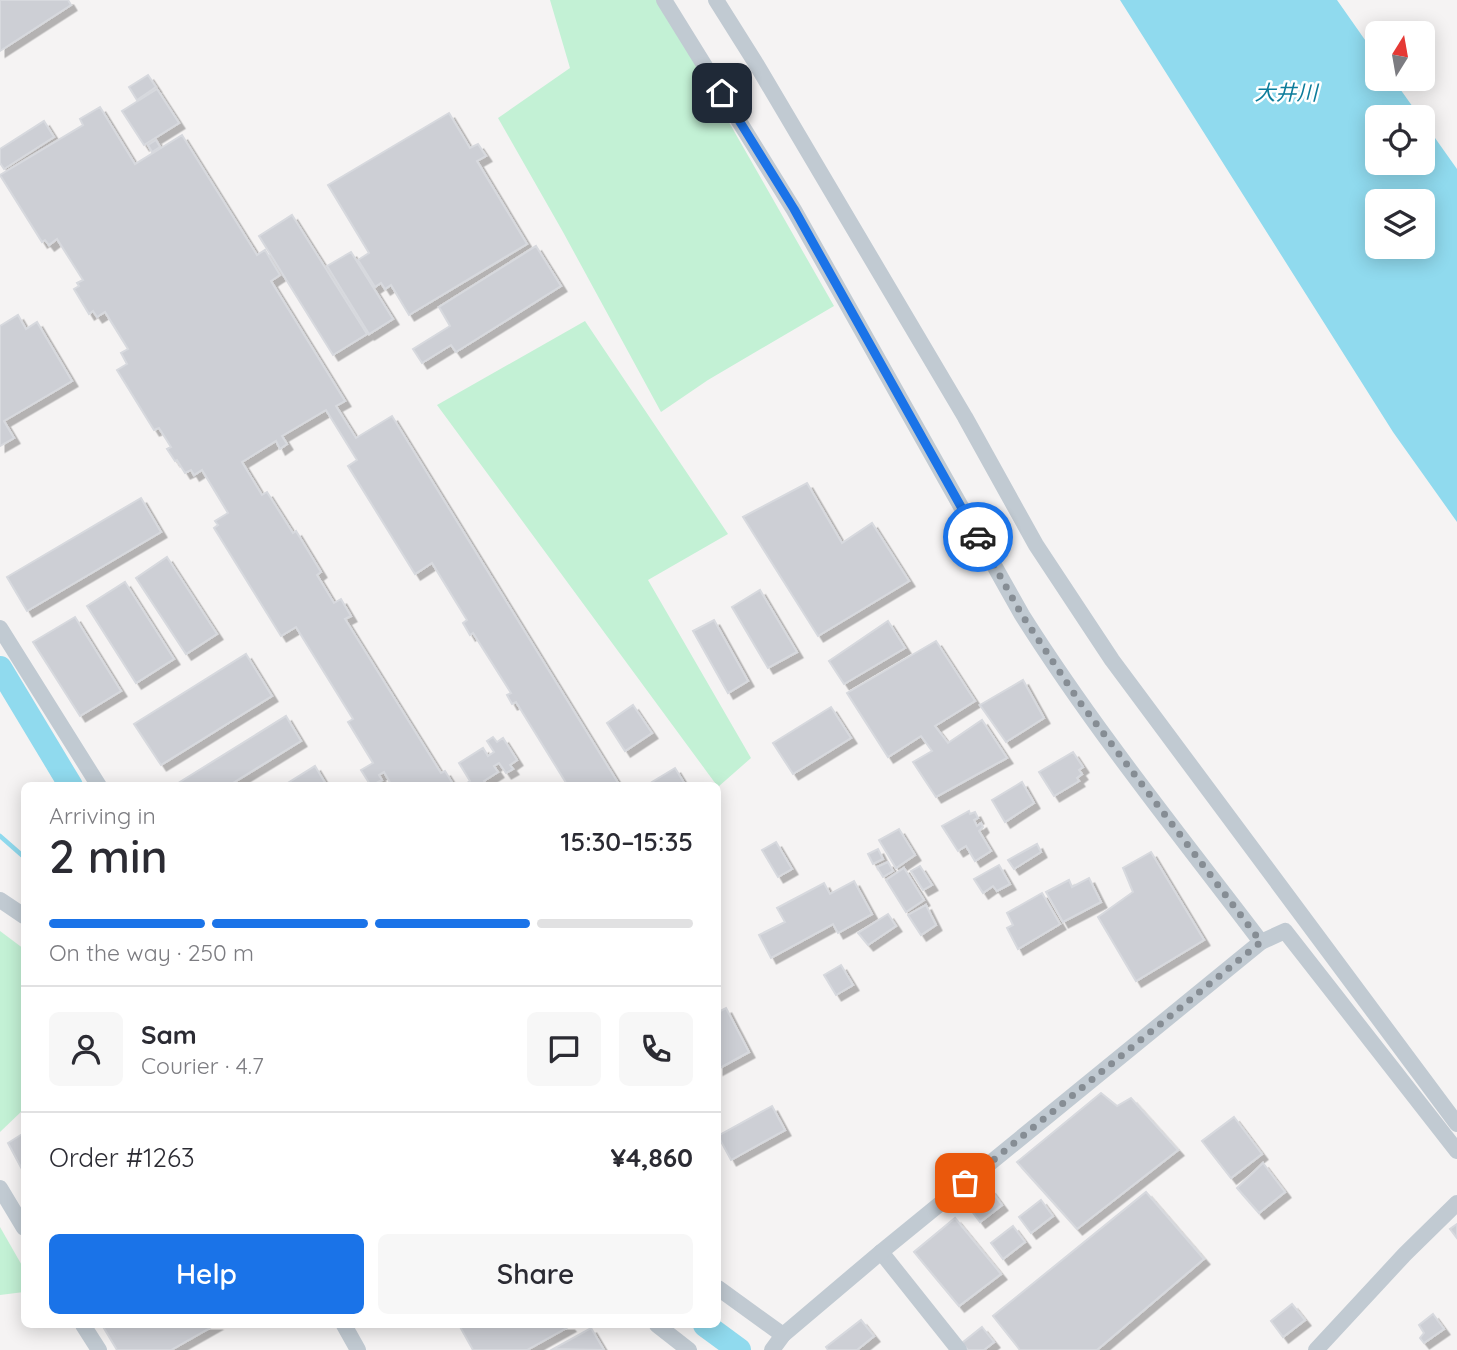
<!DOCTYPE html>
<meta charset="utf-8">
<style>
body{margin:0;font-family:Quicksand,"Noto Sans JP",sans-serif;background:#f7f7f7;color:#2b2b33;height:100vh;display:flex;flex-direction:column;font-size:26px;white-space:nowrap}
*{box-sizing:border-box;margin:0}
p{font-size:23px;color:#7c7c81}
.icon{flex:none;width:38px;height:38px;fill:none;stroke:currentColor;stroke-width:2;stroke-linecap:round;stroke-linejoin:round}
.map{position:relative;flex:1;overflow:hidden}
.details{position:absolute;left:21px;top:782px;width:700px;height:546px;display:flex;flex-direction:column;background:#fff;border-radius:10px;box-shadow:0 4px 18px #0003}
.details>*{flex:none}
.needle{width:46px;rotate:11deg}
.fabs{position:absolute;left:1365px;top:21px;display:grid;gap:14px}
.fabs a{display:grid;place-items:center;width:70px;height:70px;border-radius:10px;background:#fff;box-shadow:0 4px 18px #0003;font-size:35px}
.pin{position:absolute;display:grid;place-items:center;width:60px;height:60px;color:#fff;margin:-30px;border-radius:14px;box-shadow:0 4px 10px #0006}
.courier{position:absolute;display:grid;place-items:center;width:70px;height:70px;margin:-35px;border:5px solid #1a73e8;border-radius:50%;background:#fff;color:#222;box-shadow:0 2px 9px #0007}
.head em{font-style:normal;font-weight:600}
.head div{display:flex;flex-direction:column-reverse}
.head{display:flex;align-items:center;justify-content:space-between;height:119px;padding:0 28px}
h1{font-size:46px;font-weight:600;line-height:52px}
.bar{display:grid;grid-template-columns:repeat(4,1fr);gap:10px 7px;align-content:center;height:84px;padding:0 28px}
.bar i{height:9px;border-radius:5px;background:#e1e1e2}
.bar .active{background:#1a73e8}
.bar p{grid-column:span 4}
.line{display:flex;align-items:center;gap:18px;padding:0 28px;border-top:2px solid #e1e1e2}
.line div{flex:1}
.round{display:grid;place-items:center;flex:none;width:74px;height:74px;border-radius:10px;background:#f7f7f7}
.primary-button{display:flex;gap:14px;margin-top:auto;padding:14px 28px}
.primary-button a{flex:1;height:80px;border-radius:10px;background:#1a73e8;color:#fff;font-size:28px;font-weight:600;line-height:80px;text-align:center}
.primary-button a+a{background:#f7f7f7;color:#2b2b33}
.map>svg:first-child{display:block}
</style>
<div class="map">
<svg width="1457" height="1350" viewBox="0 0 1457 1350">
<defs>
<filter id="shadow"><feDropShadow dx="5.5" dy="5.5" stdDeviation="0" flood-color="#0004"/></filter>
</defs>
<rect width="100%" height="100%" fill="#f5f3f3"/>
<g fill="#c3f1d5">
<path d="M550 0H659L834 306 708 380 661 412 563 232 498 118 570 68Z"/>
<path d="M585 321 728 534 648 580 751 758 718 787 437 405Z"/>
<path d="M0 931 24 949V1109L0 1132Z"/>
<path d="M0 1227 24 1269V1292L0 1295Z"/>
</g>
<path fill="#90daee" fill-rule="evenodd" d="M1120 0H1337L1377 57V79H1393L1420 117H1377V163H1423V121L1457 169V522L1393 432ZM1377 201H1423V247H1377Z"/>
<g fill="none" stroke-linecap="round" stroke-linejoin="round">
<path stroke="#90daee" stroke-width="4.5" d="M0 836 24 857"/>
<g stroke="#90daee" stroke-width="24">
<path d="M0 668 71 786"/>
<path d="M705 1325 739 1350"/>
</g>
</g>
<g fill="#cdcfd5" stroke="#d7d9de" stroke-width="2" filter="url(#shadow)">
<path d="M0 0H68L71 5 0 51Z"/>
<path d="M148 75 156 87 137 100 129 87Z"/>
<path d="M157 89 179 123 144 145 122 111Z"/>
<path d="M100 107 135 164 182 135 257 255 265 250 280 275 271 281 345 401 336 406 356 438 392 416 620 786H568L516 702 512 704 507 695 511 693 473 633 470 635 463 623 467 620 432 563 415 574 348 466 357 460 326 410 282 436 287 444 280 449 276 441 242 462 262 495 267 492 293 533 296 531 321 572 317 575 334 603 341 599 351 616 345 619 441 773 445 771 453 784 449 786H392L384 772 379 775 382 780 371 786 361 770 373 763 348 722 353 719 296 627 281 636 214 528 218 525 215 521 228 513 202 470 194 475 191 470 185 473 177 460 175 461 167 449 171 447 159 428 154 430 117 370 127 364 121 353 128 349 105 312 97 317 93 311 89 314 74 289 79 286 77 283 83 280 57 239 49 245 45 240 42 242 0 175 83 125 80 119Z"/>
<path d="M449 113 470 148 478 144 486 156 477 161 527 244 409 315 391 285 385 289 381 283 375 287 358 260 369 253 328 185Z"/>
<path d="M44 121 54 137 4 169 0 163V149Z"/>
<path d="M156 140 160 147 152 152 148 145Z"/>
<path d="M292 215 367 334 333 355 259 236Z"/>
<path d="M536 246 561 286 456 352 451 345 422 363 413 349 450 326 439 307Z"/>
<path d="M351 252 393 319 369 334 327 266Z"/>
<path d="M18 315 26 329 37 322 72 381 4 421 14 438 0 446V326Z"/>
<path d="M807 483 842 543 872 523 909 581 818 636 743 517Z"/>
<path d="M141 498 161 532 27 611 7 577Z"/>
<path d="M167 557 217 634 186 654 136 578Z"/>
<path d="M125 582 174 659 136 683 87 606Z"/>
<path d="M760 590 797 652 768 668 732 607Z"/>
<path d="M75 617 121 691 80 716 33 642Z"/>
<path d="M714 620 748 681 728 693 693 631Z"/>
<path d="M888 621 905 648 844 684 829 661Z"/>
<path d="M936 641 975 701 935 726 948 743 982 720 1007 758 936 797 913 762 932 751 921 736 888 757 847 693Z"/>
<path d="M246 654 272 696 161 765 134 724Z"/>
<path d="M1023 680 1044 718 1006 742 980 705Z"/>
<path d="M633 705 652 733 625 751 607 723Z"/>
<path d="M831 707 851 738 793 774 773 743Z"/>
<path d="M286 716 301 741 228 786 175 785Z"/>
<path d="M493 737 497 742 503 738 517 760 510 765 513 769 506 773 499 763 494 766 498 772 484 781 486 784 469 786 467 783 470 781 459 763 483 748 488 756 494 752 487 741Z"/>
<path d="M1073 752 1083 767 1079 770 1082 774 1077 778 1079 781 1054 796 1039 772Z"/>
<path d="M315 766 327 786H283Z"/>
<path d="M675 768 686 786H655L652 782Z"/>
<path d="M1022 782 1034 803 1005 822 992 800Z"/>
<path d="M969 811 970 814 975 812 978 818 974 820 977 826 981 823 983 827 979 831 991 851 975 861 966 846 958 851 942 826Z"/>
<path d="M899 829 915 855 896 868 879 840Z"/>
<path d="M776 842 792 869 778 877 762 850Z"/>
<path d="M1037 844 1041 852 1014 869 1008 860Z"/>
<path d="M878 849 883 859 873 864 868 854Z"/>
<path d="M1151 852 1204 940 1136 981 1098 917 1133 892 1123 868Z"/>
<path d="M888 862 893 871 883 877 877 867Z"/>
<path d="M999 865 1010 884 997 891 993 886 983 893 974 879Z"/>
<path d="M920 866 932 885 923 890 911 871Z"/>
<path d="M904 868 924 900 906 912 886 880Z"/>
<path d="M1089 878 1101 902 1063 922 1046 892 1069 880 1072 887Z"/>
<path d="M854 881 872 914 838 933 833 924 771 958 759 935 785 922 777 908 824 883 830 894Z"/>
<path d="M1042 893 1060 924 1018 949 1007 928 1013 925 1007 913Z"/>
<path d="M926 905 936 925 921 935 908 915Z"/>
<path d="M888 914 896 926 868 945 858 933Z"/>
<path d="M841 965 853 985 836 995 824 975Z"/>
<path d="M726 1008 749 1052 718 1069V1012Z"/>
<path d="M1101 1093 1117 1106 1131 1098 1178 1150 1077 1229 1017 1162Z"/>
<path d="M772 1106 785 1130 731 1160 718 1136Z"/>
<path d="M1234 1117 1262 1154 1231 1178 1202 1141Z"/>
<path d="M24 1133V1173L8 1143Z"/>
<path d="M1263 1163 1285 1192 1259 1213 1237 1188Z"/>
<path d="M990 1189 1002 1205 980 1222 968 1206Z"/>
<path d="M1146 1192 1204 1259 1097 1350H1020L993 1316Z"/>
<path d="M1041 1200 1053 1216 1031 1233 1019 1217Z"/>
<path d="M955 1218 1001 1274 959 1306 914 1252Z"/>
<path d="M1457 1224V1238L1450 1229Z"/>
<path d="M1013 1226 1025 1242 1003 1259 991 1243Z"/>
<path d="M1292 1304 1305 1320 1283 1337 1271 1321Z"/>
<path d="M1433 1314 1444 1329 1424 1343 1420 1338 1424 1333 1419 1325Z"/>
<path d="M861 1320 874 1336 857 1350H828L826 1347Z"/>
<path d="M102 1325H215L171 1350H117Z"/>
<path d="M459 1325H569L570 1326 527 1350H473Z"/>
<path d="M982 1327 994 1342 984 1350H968L962 1343Z"/>
<path d="M591 1328 604 1350 553 1349Z"/>
</g>
<g fill="none" stroke-linecap="round" stroke-linejoin="round">
<g stroke="#c1cad2" stroke-width="16">
<path d="M664 0 794 210 1022 615C1094 729 1179 834 1261 942"/>
<path d="M716 0 755 62 965 417 1036 545 1112 660 1457 1124"/>
<path d="M0 628 99 786"/>
<path d="M0 900 24 916"/>
<path d="M0 1188 24 1228"/>
<path d="M881 1252 959 1350"/>
<path d="M718 1288 783 1335"/>
<path d="M83 1325 99 1350"/>
<path d="M344 1325 358 1350"/>
<path d="M657 1325 689 1350"/>
<path d="M772 1350 783 1335 881 1252 1261 942 1285 931 1457 1151"/>
<path d="M1316 1350 1405 1254 1457 1203"/>
</g>
</g>
<g fill="none" stroke-linecap="round" stroke-linejoin="round">
<path stroke="#868d94" stroke-width="7" stroke-dasharray="0 12.6" d="M965 1183 1261 942 1079 701 1022 615 978 537"/>
<path stroke="#1a73e8" stroke-width="9" d="M722 93 794 209 978 537"/>
</g>
<g text-anchor="middle" dominant-baseline="central" stroke-width="5" stroke-linejoin="round" paint-order="stroke">
<g font-size="21" font-style="italic" fill="#0c7c9b" stroke="#fff">
<text x="1286" y="92">大井川</text>
</g>
</g>
</svg>
<div class="fabs">
<a><svg class="needle" viewBox="-14 -14 28 28"><path d="M0-13l5 13h-10z" fill="#e53935"/><path d="M0 13l5-13h-10z" fill="#7c7c81"/></svg></a>
<a><svg class="icon" aria-label="locate" viewBox="0 0 24 24"><circle cx="12" cy="12" r="6"/><path d="M12 2v4M12 18v4M2 12h4M18 12h4"/></svg></a>
<a><svg class="icon" aria-label="layers" viewBox="0 0 24 24"><path d="M12 4l9 5-9 5-9-5zM3 14l9 5 9-5"/></svg></a>
</div>
<div class="pin" style="left:965px;top:1183px;background:#ea580c"><svg class="icon" aria-label="bag" viewBox="0 0 24 24"><path d="M5 8h14l-1 12H6zM9 8a3 3 0 0 1 6 0"/></svg></div>
<div class="pin" style="left:722px;top:93px;background:#1f2937"><svg class="icon" aria-label="home" viewBox="0 0 24 24"><path d="M3 11l9-7 9 7M6 9v11h12V9"/></svg></div>
<div class="courier" style="left:978px;top:537px"><svg class="icon" aria-label="car" viewBox="0 0 24 24"><path d="M5 17H2v-5l4-1 3-4h7l3 4 3 1v5h-3M9 17h6M6 11h13"/><circle cx="7" cy="17" r="2"/><circle cx="17" cy="17" r="2"/></svg></div>
<section class="details">
<div class="head"><div><h1>2 min</h1><p>Arriving in</p></div><em>15:30–15:35</em></div>
<div class="bar"><i class="active"></i><i class="active"></i><i class="active"></i><i></i><p>On the way · 250 m</p></div>
<div class="line" style="height:126px"><a class="round"><svg class="icon" aria-label="person" viewBox="0 0 24 24"><circle cx="12" cy="8" r="4"/><path d="M4 21q1-7 8-7t8 7"/></svg></a><div><b>Sam</b><p>Courier · 4.7</p></div><a class="round"><svg class="icon" aria-label="chat" viewBox="0 0 24 24"><path d="M4 5h16v11H9l-5 4z"/></svg></a><a class="round"><svg class="icon" aria-label="phone" viewBox="0 0 24 24"><path d="M5 4h4l2 5-3 2q2 4 5 5l2-3 5 2v4C11 20 4 13 5 4z"/></svg></a></div>
<div class="line" style="height:91px"><div>Order #1263</div><b>¥4,860</b></div>
<div class="primary-button"><a>Help</a><a>Share</a></div>
</section>
</div>
